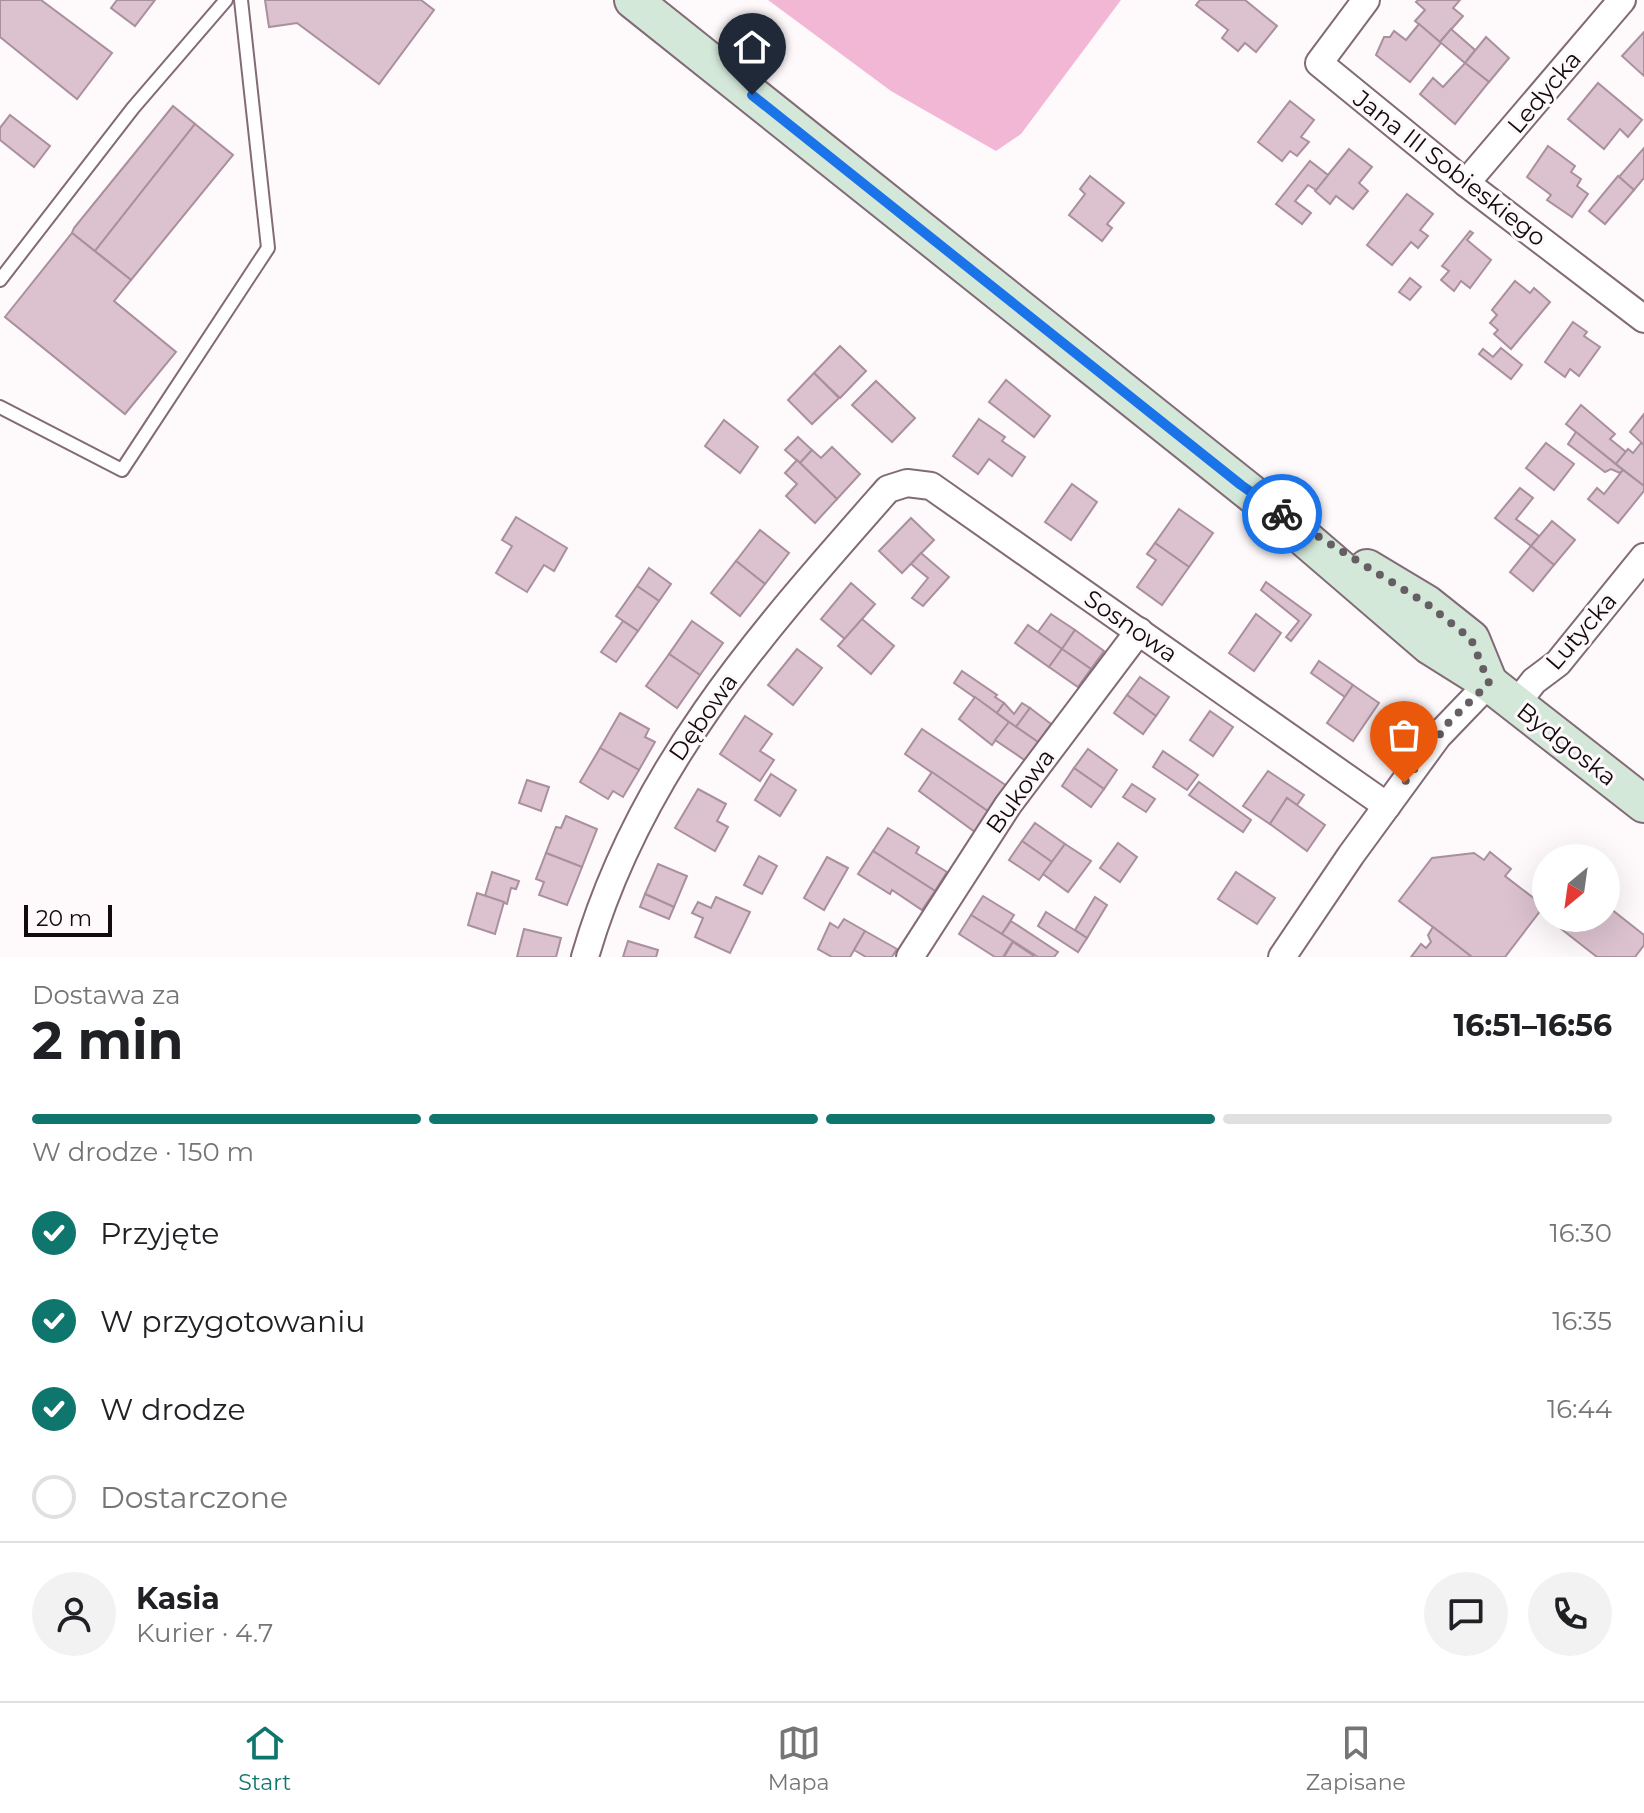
<!DOCTYPE html>
<html lang="pl">
<meta charset="utf-8">
<style>
body{margin:0;font-family:Montserrat,sans-serif;background:#f2f2f2;color:#202124;height:100vh;display:flex;flex-direction:column;font-size:30px;white-space:nowrap}
*{box-sizing:border-box;margin:0}
p{font-size:26px;color:#757577}
.icon{flex:none;width:44px;height:44px;fill:none;stroke:currentColor;stroke-width:2;stroke-linecap:round;stroke-linejoin:round}
.map{position:relative;height:957px;overflow:hidden}
.details{display:flex;flex-direction:column;background:#fff;flex:1}
.details>*{flex:none}
.needle{width:52px;rotate:209deg}
.fabs{position:absolute;left:1532px;top:844px;display:grid;gap:16px}
.fabs a{display:grid;place-items:center;width:88px;height:88px;border-radius:50%;background:#fff;box-shadow:0 8px 32px #0002;font-size:40px}
.scale{position:absolute;left:24px;bottom:20px;width:88px;box-sizing:border-box;padding-left:8px;border:4px solid #130a0f;border-top:0;font-size:22px;line-height:28px;white-space:nowrap;color:#130a0f;-webkit-text-stroke:6px #fef9fb;paint-order:stroke}
.pin{position:absolute;display:grid;place-items:center;width:68px;height:68px;color:#fff;margin:-82px -34px;border-radius:50% 50% 50% 0;rotate:-45deg;box-shadow:0 0 8px #0007}
.pin .icon{rotate:45deg}
.courier{position:absolute;display:grid;place-items:center;width:80px;height:80px;margin:-40px;border:6px solid #1a73e8;border-radius:50%;background:#fff;color:#222;box-shadow:0 2px 10px #0007}
.summary em{font-style:normal;font-weight:700}
.summary div{display:flex;flex-direction:column-reverse}
.summary{display:flex;align-items:center;justify-content:space-between;height:136px;padding:0 32px}
h1{font-size:52px;font-weight:700;line-height:60px}
.bar{display:grid;grid-template-columns:repeat(4,1fr);gap:12px 8px;align-content:center;height:96px;padding:0 32px}
.bar i{height:10px;border-radius:6px;background:#e0e0e0}
.bar .active{background:#0f766e}
.bar p{grid-column:span 4}
.line{display:flex;align-items:center;gap:20px;padding:0 32px;border-top:2px solid #e0e0e0}
.line div{flex:1}
.round{display:grid;place-items:center;flex:none;width:84px;height:84px;border-radius:42px;background:#f2f2f2}
ol{padding:0 32px;list-style:none}
li{display:flex;align-items:center;gap:24px;height:88px}
li p{margin-inline-start:auto}
li .icon{padding:8px;border-radius:50%;background:#0f766e;color:#fff;stroke-width:4}
li:last-child{color:#757577}
li i{width:44px;height:44px;border:4px solid #e0e0e0;border-radius:50%}
.dock{display:flex;justify-content:space-around;align-items:center;height:112px;border-top:2px solid #e0e0e0;background:#fff;font-size:22px;color:#757577}
.dock a{display:grid;justify-items:center;gap:4px}
.dock .active{color:#0f766e}
.map>svg:first-child{display:block}
</style>
<div class="map">
<svg width="1644" height="957" viewBox="0 0 1644 957">
<rect width="100%" height="100%" fill="#fef9fb"/>
<path fill="#f3b7d6" d="M768 0H1121L1021 134 996 151 891 91Z"/>
<g fill="#dcc2cf" stroke="#a9909c" stroke-width="2">
<path d="M0 0H41L112 53 77 99 0 37Z"/>
<path d="M117 0H155L135 26 111 8Z"/>
<path d="M265 0H421L434 10 379 84 297 23 269 27Z"/>
<path d="M1200 0H1245L1277 26 1256 52 1245 43 1238 51 1222 38 1228 30 1196 5Z"/>
<path d="M1418 0H1460L1453 8 1463 16 1440 42 1415 21 1425 10 1416 2Z"/>
<path d="M1419 24 1441 43 1410 82 1376 55 1384 37H1390L1394 31 1406 40Z"/>
<path d="M1451 29 1475 50 1465 63 1440 42Z"/>
<path d="M1644 32V76L1622 56Z"/>
<path d="M1486 37 1509 58 1489 82 1465 63Z"/>
<path d="M1465 63 1489 82 1455 124 1420 94 1433 78 1443 87Z"/>
<path d="M1598 83 1642 120 1628 137 1620 129 1604 149 1568 119Z"/>
<path d="M1290 101 1314 120 1301 137 1309 142 1297 156 1290 151 1282 161 1258 142Z"/>
<path d="M173 106 195 124 95 251 72 233 74 228Z"/>
<path d="M10 115 50 146 34 167 0 140V128Z"/>
<path d="M195 124 233 155 131 280 95 251Z"/>
<path d="M1548 146 1575 166 1571 172 1581 179 1577 186 1588 194 1572 217 1547 200 1551 195 1527 177Z"/>
<path d="M1644 148V178L1634 190 1619 177Z"/>
<path d="M1349 149 1372 167 1359 183 1368 191 1353 209 1336 196 1330 204 1315 191Z"/>
<path d="M1310 161 1328 175 1316 190 1308 185 1295 201 1311 213 1302 224 1276 204Z"/>
<path d="M1090 176 1124 203 1107 224 1112 228 1102 241 1069 215 1085 194 1080 189Z"/>
<path d="M1618 176 1634 190 1605 224 1589 211Z"/>
<path d="M1407 194 1433 214 1420 230 1428 236 1418 248 1411 242 1392 265 1367 245Z"/>
<path d="M1470 231 1473 233 1467 240 1491 260 1470 288 1461 281 1454 291 1441 280 1449 271 1442 266Z"/>
<path d="M72 233 131 280 114 301 176 352 125 414 5 317Z"/>
<path d="M1410 278 1421 287 1410 300 1399 292Z"/>
<path d="M1515 281 1530 293 1534 288 1550 302 1511 349 1494 334 1498 330 1490 323 1497 315 1492 310Z"/>
<path d="M1573 322 1587 332 1584 336 1600 347 1579 376 1570 369 1565 377 1545 362Z"/>
<path d="M840 346 866 371 840 398 814 373Z"/>
<path d="M1501 348 1522 365 1511 379 1479 354 1483 349 1493 357Z"/>
<path d="M814 373 839 398 812 424 788 400Z"/>
<path d="M1006 380 1050 416 1034 437 989 402Z"/>
<path d="M876 381 915 418 892 442 852 405Z"/>
<path d="M1581 405 1615 434 1610 439 1626 452 1616 464 1566 424Z"/>
<path d="M1644 414V445L1630 432Z"/>
<path d="M979 419 1005 437 1002 441 1025 457 1012 476 989 459 978 474 953 456Z"/>
<path d="M724 420 758 447 740 473 705 446Z"/>
<path d="M1576 432 1623 470 1620 473 1611 469 1605 472 1568 444Z"/>
<path d="M798 437 812 450 800 463 785 450Z"/>
<path d="M1546 443 1574 464 1554 490 1526 468Z"/>
<path d="M1641 443 1644 445V486L1616 464 1628 449 1633 453Z"/>
<path d="M832 447 860 474 837 499 800 463 812 450 821 458Z"/>
<path d="M797 460 837 499 815 523 786 496 797 484 785 473Z"/>
<path d="M1623 470 1644 486V491L1618 523 1588 499 1597 488 1604 494Z"/>
<path d="M1072 484 1097 502 1071 540 1045 522Z"/>
<path d="M1520 488 1533 498 1516 519 1539 536 1531 546 1495 518Z"/>
<path d="M1179 509 1213 533 1189 567 1155 543Z"/>
<path d="M516 517 567 548 554 571 544 565 527 592 496 573 512 546 502 540Z"/>
<path d="M911 518 934 540 902 573 879 551Z"/>
<path d="M1552 521 1575 540 1554 565 1531 546Z"/>
<path d="M760 530 789 553 765 584 736 561Z"/>
<path d="M1155 543 1189 567 1162 605 1137 587 1156 560 1147 554Z"/>
<path d="M1531 546 1554 565 1533 591 1510 572Z"/>
<path d="M921 553 949 577 923 606 912 598 928 578 911 564Z"/>
<path d="M736 561 765 584 740 616 711 593Z"/>
<path d="M649 568 671 584 659 601 637 586Z"/>
<path d="M1266 582 1311 615 1291 641 1286 637 1299 621 1261 590Z"/>
<path d="M851 583 875 604 845 639 821 619Z"/>
<path d="M637 586 659 601 638 631 616 616Z"/>
<path d="M1051 614 1075 630 1062 649 1038 632Z"/>
<path d="M1256 614 1281 633 1254 671 1229 653Z"/>
<path d="M862 619 894 646 871 674 838 646Z"/>
<path d="M623 621 638 631 616 662 601 652Z"/>
<path d="M692 621 723 643 700 675 669 654Z"/>
<path d="M1028 625 1062 649 1049 667 1015 643Z"/>
<path d="M1075 630 1104 651 1091 669 1062 649Z"/>
<path d="M797 649 822 668 793 705 768 685Z"/>
<path d="M1062 649 1091 669 1078 687 1049 667Z"/>
<path d="M669 654 700 675 677 708 646 686Z"/>
<path d="M1319 661 1353 685 1345 697 1311 673Z"/>
<path d="M962 671 997 695 995 697 1004 703 997 713 954 683Z"/>
<path d="M1140 677 1169 697 1156 716 1127 695Z"/>
<path d="M1353 685 1379 703 1353 741 1327 723Z"/>
<path d="M1127 695 1156 716 1143 734 1114 713Z"/>
<path d="M975 697 1009 722 992 745 959 719Z"/>
<path d="M1004 703 1014 714 1022 703 1030 708 1016 727 997 713Z"/>
<path d="M1030 708 1051 724 1038 742 1016 727Z"/>
<path d="M1210 711 1233 727 1213 756 1190 740Z"/>
<path d="M620 713 649 729 645 737 655 742 639 770 600 748Z"/>
<path d="M745 716 772 734 760 751 774 760 760 781 720 754Z"/>
<path d="M1009 722 1038 742 1026 761 995 740Z"/>
<path d="M922 729 1007 786 989 812 905 754Z"/>
<path d="M600 748 639 770 623 797 613 791 608 799 580 782Z"/>
<path d="M1088 749 1117 770 1104 789 1074 768Z"/>
<path d="M1163 751 1198 775 1187 790 1153 767Z"/>
<path d="M1074 768 1104 789 1091 807 1062 786Z"/>
<path d="M1268 771 1304 795 1297 805 1287 798 1270 824 1243 806Z"/>
<path d="M932 772 989 812 975 832 919 791Z"/>
<path d="M771 774 796 790 780 816 755 800Z"/>
<path d="M527 780 549 787 541 811 519 803Z"/>
<path d="M1199 782 1251 820 1243 832 1189 795Z"/>
<path d="M1132 784 1155 799 1146 812 1123 797Z"/>
<path d="M698 789 726 804 717 821 728 827 715 851 675 828Z"/>
<path d="M1287 798 1325 825 1307 851 1270 824Z"/>
<path d="M566 816 597 829 582 867 546 853 556 827 561 828Z"/>
<path d="M1035 823 1065 844 1052 862 1022 841Z"/>
<path d="M888 828 919 847 916 853 947 872 935 891 873 851Z"/>
<path d="M1022 841 1052 862 1039 880 1009 860Z"/>
<path d="M1118 843 1137 857 1120 882 1100 868Z"/>
<path d="M1065 844 1091 861 1068 892 1043 874Z"/>
<path d="M873 851 935 891 922 910 892 890 890 894 858 874Z"/>
<path d="M1490 852 1511 869 1505 876 1544 906 1505 957H1472L1399 901 1432 858 1474 853 1484 860Z"/>
<path d="M546 853 582 867 567 905 539 895 544 882 536 879Z"/>
<path d="M759 856 777 866 762 894 744 885Z"/>
<path d="M827 857 848 868 824 910 804 898Z"/>
<path d="M658 864 687 876 674 907 645 894Z"/>
<path d="M492 872 519 881 516 889 511 888 507 904 485 896Z"/>
<path d="M1236 872 1275 898 1257 924 1218 899Z"/>
<path d="M477 893 504 902 495 934 468 925Z"/>
<path d="M645 894 674 907 669 919 640 907Z"/>
<path d="M983 896 1014 915 1002 934 971 915Z"/>
<path d="M716 897 750 912 730 953 695 937 703 918 692 913 698 902 711 908Z"/>
<path d="M1095 897 1107 905 1087 938 1075 930Z"/>
<path d="M1606 905 1644 935V945L1635 957H1597L1555 924 1560 918H1606Z"/>
<path d="M1046 912 1087 938 1078 952 1038 926Z"/>
<path d="M971 915 1013 941 1003 957H995L959 934Z"/>
<path d="M844 919 865 931 850 957H832L818 949 830 923 838 928Z"/>
<path d="M1011 921 1058 952 1054 957H1038L1002 934Z"/>
<path d="M1433 927 1472 957H1411L1421 944 1426 948 1431 942 1428 935Z"/>
<path d="M524 929 561 938 556 957H517Z"/>
<path d="M865 931 897 949 892 957H866L854 950Z"/>
<path d="M628 941 658 950 656 957H623Z"/>
<path d="M1013 942 1034 956V957H1004Z"/>
</g>
<g fill="none" stroke-linecap="round" stroke-linejoin="round">
<defs>
<g id="lane">
<path d="M0 280 133 108 226 0"/>
<path d="M0 407 122 470 268 248 241 0"/>
</g>
<g id="street">
<path d="M1366 0 1319 63 1466 183 1644 319"/>
<path d="M1466 183 1622 0"/>
<path d="M1516 704 1534 681 1558 663 1644 557"/>
<path d="M585 957C639 769 762 632 888 489L907 483 931 486 1387 806"/>
<path d="M910 957 1008 805 1139 631"/>
<path d="M1282 957 1351 855 1438 736 1489 683"/>
</g>
<g id="secondary">
<path d="M633 0 1266 505 1430 646 1489 683 1644 804"/>
<path d="M1367 568 1427 604 1471 639 1489 683"/>
</g>
</defs>
<use href="#lane" stroke="#826a76" stroke-width="16"/>
<use href="#street" stroke="#826a76" stroke-width="30"/>
<use href="#secondary" stroke="#826a76" stroke-width="40"/>
<use href="#lane" stroke="#fff" stroke-width="12"/>
<use href="#street" stroke="#fff" stroke-width="26"/>
<use href="#secondary" stroke="#d4e8d9" stroke-width="36"/>
</g>
<g fill="none" stroke-linecap="round" stroke-linejoin="round">
<path stroke="#655e62" stroke-width="8" stroke-dasharray="0 14.4" d="M1282 514 1427 604 1471 639 1489 683 1449 722 1404 783"/>
<path stroke="#1a73e8" stroke-width="10" d="M752 95 1241 485 1282 514"/>
</g>
<g text-anchor="middle" dominant-baseline="central" stroke-width="6" stroke-linejoin="round" paint-order="stroke">
<g font-size="24" fill="#130a0f" stroke="#fef9fb">
<text transform="translate(1544 92) rotate(-50)">Ledycka</text>
<text transform="translate(1450 168) rotate(38)">Jana III Sobieskiego</text>
<text transform="translate(1131 626) rotate(35)">Sosnowa</text>
<text transform="translate(1581 631) rotate(-49)">Lutycka</text>
<text transform="translate(703 717) rotate(-55)">Dębowa</text>
<text transform="translate(1567 744) rotate(38)">Bydgoska</text>
<text transform="translate(1020 791) rotate(-54)">Bukowa</text>
</g>
</g>
</svg>
<div class="fabs">
<a><svg class="needle" viewBox="-14 -14 28 28"><path d="M0-13l5 13h-10z" fill="#e53935"/><path d="M0 13l5-13h-10z" fill="#757577"/></svg></a>
</div>
<div class="scale">20 m</div>
<div class="pin" style="left:1404px;top:783px;background:#ea580c"><svg class="icon" aria-label="bag" viewBox="0 0 24 24"><path d="M5 8h14l-1 12H6zM9 8a3 3 0 0 1 6 0"/></svg></div>
<div class="pin" style="left:752px;top:95px;background:#1f2937"><svg class="icon" aria-label="home" viewBox="0 0 24 24"><path d="M3 11l9-7 9 7M6 9v11h12V9"/></svg></div>
<div class="courier" style="left:1282px;top:514px"><svg class="icon" aria-label="bike" viewBox="0 0 24 24"><circle cx="6" cy="16" r="4"/><circle cx="18" cy="16" r="4"/><path d="M6 16l4-8h5l3 8M10 8l3 8H6M13 5h3"/></svg></div>
</div>
<section class="details">
<div class="summary"><div><h1>2 min</h1><p>Dostawa za</p></div><em>16:51–16:56</em></div>
<div class="bar"><i class="active"></i><i class="active"></i><i class="active"></i><i></i><p>W drodze · 150 m</p></div>
<ol>
<li><svg class="icon" aria-label="check" viewBox="0 0 24 24"><path d="M5 12l5 5 9-10"/></svg>Przyjęte<p>16:30</p></li>
<li><svg class="icon" aria-label="check" viewBox="0 0 24 24"><path d="M5 12l5 5 9-10"/></svg>W przygotowaniu<p>16:35</p></li>
<li><svg class="icon" aria-label="check" viewBox="0 0 24 24"><path d="M5 12l5 5 9-10"/></svg>W drodze<p>16:44</p></li>
<li><i></i>Dostarczone</li>
</ol>
<div class="line" style="height:144px"><a class="round"><svg class="icon" aria-label="person" viewBox="0 0 24 24"><circle cx="12" cy="8" r="4"/><path d="M4 21q1-7 8-7t8 7"/></svg></a><div><b>Kasia</b><p>Kurier · 4.7</p></div><a class="round"><svg class="icon" aria-label="chat" viewBox="0 0 24 24"><path d="M4 5h16v11H9l-5 4z"/></svg></a><a class="round"><svg class="icon" aria-label="phone" viewBox="0 0 24 24"><path d="M5 4h4l2 5-3 2q2 4 5 5l2-3 5 2v4C11 20 4 13 5 4z"/></svg></a></div>
</section>
<nav class="dock">
<a class="active"><svg class="icon" aria-label="home" viewBox="0 0 24 24"><path d="M3 11l9-7 9 7M6 9v11h12V9"/></svg>Start</a>
<a><svg class="icon" aria-label="map" viewBox="0 0 24 24"><path d="M3 6l6-2 6 2 6-2v14l-6 2-6-2-6 2zM9 4v14M15 6v14"/></svg>Mapa</a>
<a><svg class="icon" aria-label="saved" viewBox="0 0 24 24"><path d="M7 4h10v16l-5-4-5 4z"/></svg>Zapisane</a>
</nav>
